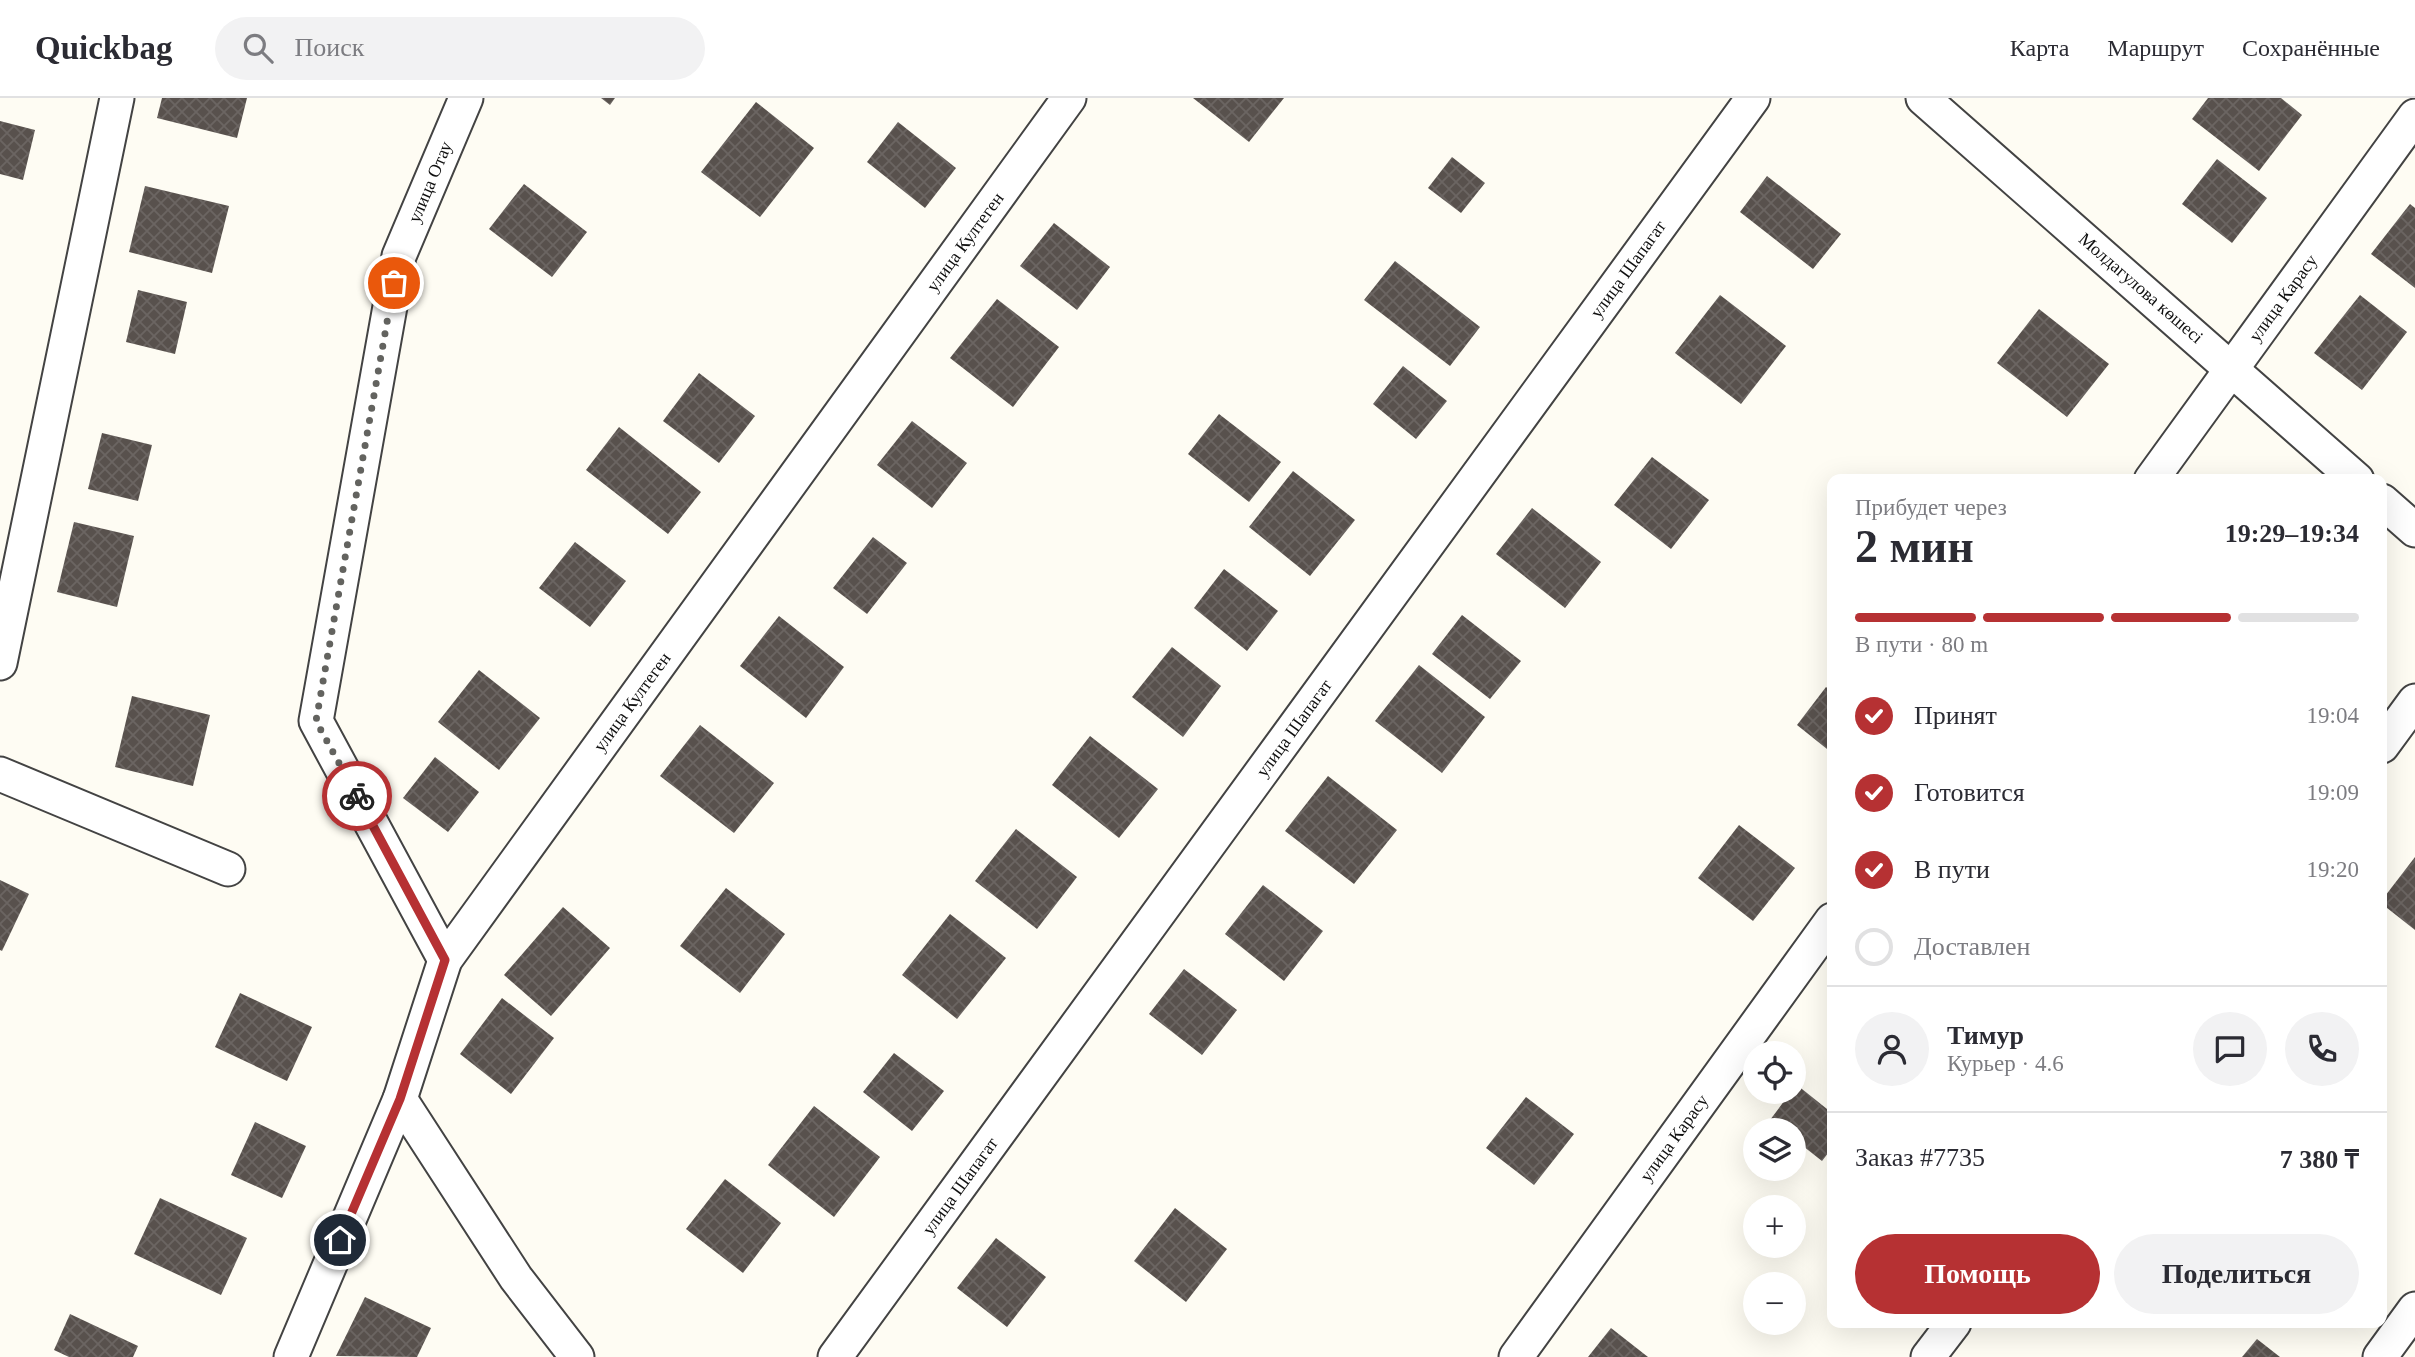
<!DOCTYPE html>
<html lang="ru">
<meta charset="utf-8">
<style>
body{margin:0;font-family:"Times New Roman",serif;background:#f2f2f3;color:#2b2b33;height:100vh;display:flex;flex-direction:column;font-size:26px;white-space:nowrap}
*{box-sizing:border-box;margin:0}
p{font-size:23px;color:#7c7c81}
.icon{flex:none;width:38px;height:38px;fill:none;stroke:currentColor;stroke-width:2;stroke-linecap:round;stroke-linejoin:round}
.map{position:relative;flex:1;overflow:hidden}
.drawer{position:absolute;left:1827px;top:376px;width:560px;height:854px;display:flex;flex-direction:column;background:#fff;border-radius:14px;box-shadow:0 7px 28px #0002}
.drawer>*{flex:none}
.tools{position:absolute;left:1743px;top:943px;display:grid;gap:14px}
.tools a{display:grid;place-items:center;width:63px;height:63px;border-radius:50%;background:#fff;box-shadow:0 7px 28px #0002;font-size:35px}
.pin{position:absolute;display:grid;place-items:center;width:60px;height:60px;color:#fff;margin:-30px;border:4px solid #fff;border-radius:50%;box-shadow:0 2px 7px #0007}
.courier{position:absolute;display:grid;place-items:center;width:70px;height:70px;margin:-35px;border:5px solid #b63133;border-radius:50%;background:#fff;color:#222;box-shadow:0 2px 9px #0007}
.headline em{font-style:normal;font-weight:700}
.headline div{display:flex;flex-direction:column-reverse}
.headline{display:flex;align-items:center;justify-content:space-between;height:119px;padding:0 28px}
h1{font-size:46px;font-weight:700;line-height:52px}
.bar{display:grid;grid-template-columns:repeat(4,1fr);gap:10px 7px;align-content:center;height:84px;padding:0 28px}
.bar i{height:9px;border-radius:5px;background:#e1e1e2}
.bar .selected{background:#b63133}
.bar p{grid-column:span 4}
.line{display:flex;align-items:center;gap:18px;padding:0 28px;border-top:2px solid #e1e1e2}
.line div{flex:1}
.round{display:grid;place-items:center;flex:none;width:74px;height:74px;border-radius:37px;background:#f2f2f3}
ol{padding:0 28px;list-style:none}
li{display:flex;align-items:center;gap:21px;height:77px}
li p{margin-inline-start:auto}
li .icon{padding:7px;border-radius:50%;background:#b63133;color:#fff;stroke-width:4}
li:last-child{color:#7c7c81}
li i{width:38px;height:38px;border:4px solid #e1e1e2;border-radius:50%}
.primary-button{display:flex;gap:14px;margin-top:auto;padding:14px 28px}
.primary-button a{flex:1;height:80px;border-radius:42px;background:#b63133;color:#fff;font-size:28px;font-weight:700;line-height:80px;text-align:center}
.primary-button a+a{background:#f2f2f3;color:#2b2b33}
header{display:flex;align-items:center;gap:42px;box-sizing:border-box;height:98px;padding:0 35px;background:#fff;border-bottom:2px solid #e1e1e2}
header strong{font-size:33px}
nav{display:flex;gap:38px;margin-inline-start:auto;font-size:24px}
.search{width:490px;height:63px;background:#f2f2f3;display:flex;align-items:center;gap:18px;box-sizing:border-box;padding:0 24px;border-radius:38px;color:#7c7c81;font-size:26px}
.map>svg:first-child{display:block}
</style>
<header>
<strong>Quickbag</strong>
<div class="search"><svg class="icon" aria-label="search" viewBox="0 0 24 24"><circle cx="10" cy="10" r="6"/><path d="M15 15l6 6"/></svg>Поиск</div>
<nav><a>Карта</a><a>Маршрут</a><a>Сохранённые</a></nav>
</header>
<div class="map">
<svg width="2415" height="1259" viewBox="0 0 2415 1259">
<defs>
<pattern id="building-cross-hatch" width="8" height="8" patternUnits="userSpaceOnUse" patternTransform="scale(1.75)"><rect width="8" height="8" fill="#58514d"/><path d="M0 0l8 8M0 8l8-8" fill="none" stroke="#6b6562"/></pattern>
</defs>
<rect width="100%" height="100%" fill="#fefcf3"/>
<g fill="url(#building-cross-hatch)">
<path d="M162 0H247L237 40 157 20Z"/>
<path d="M601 0H615L610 7Z"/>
<path d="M1193 0H1284L1249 44Z"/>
<path d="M2208 0H2281L2302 17 2259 73 2192 21Z"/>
<path d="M756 4 814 50 760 119 701 74Z"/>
<path d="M0 23 35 32 23 82 0 76Z"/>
<path d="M898 24 956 70 925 110 867 64Z"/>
<path d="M1452 59 1485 85 1461 115 1428 90Z"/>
<path d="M2217 61 2267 100 2232 145 2182 106Z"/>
<path d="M1767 78 1841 136 1813 171 1740 114Z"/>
<path d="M524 86 587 134 552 179 489 131Z"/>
<path d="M145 88 229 108 212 175 129 154Z"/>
<path d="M2410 106 2415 110V190L2371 156Z"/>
<path d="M1054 125 1110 169 1077 212 1020 168Z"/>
<path d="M1395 163 1480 229 1450 268 1364 202Z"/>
<path d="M138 192 187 204 175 256 126 244Z"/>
<path d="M1720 197 1786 248 1741 306 1675 255Z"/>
<path d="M2360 197 2407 234 2362 292 2314 255Z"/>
<path d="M997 201 1059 249 1013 309 950 260Z"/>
<path d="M2039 211 2109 266 2067 319 1997 265Z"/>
<path d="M1403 268 1447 303 1416 341 1373 306Z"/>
<path d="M699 275 755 318 719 365 663 323Z"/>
<path d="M1219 316 1281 364 1249 404 1188 356Z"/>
<path d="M912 323 967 365 932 410 877 367Z"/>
<path d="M619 329 701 394 668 436 586 372Z"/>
<path d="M102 335 152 347 138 403 88 391Z"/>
<path d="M1652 359 1709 402 1671 451 1614 407Z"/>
<path d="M1293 373 1355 422 1310 478 1249 429Z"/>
<path d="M1532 410 1601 464 1565 510 1496 456Z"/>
<path d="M74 424 134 438 117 509 57 494Z"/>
<path d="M873 439 907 465 867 516 833 490Z"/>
<path d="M575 444 626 483 590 529 539 490Z"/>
<path d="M1224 471 1278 513 1247 553 1194 510Z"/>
<path d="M1462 517 1521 563 1490 601 1432 556Z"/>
<path d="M779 518 844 569 806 620 740 568Z"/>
<path d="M1172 549 1221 588 1183 639 1132 599Z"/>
<path d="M1419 567 1485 619 1442 675 1375 623Z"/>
<path d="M479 572 540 620 499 672 438 624Z"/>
<path d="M1826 589 1832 594V655L1797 627Z"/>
<path d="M132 598 210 617 193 688 115 669Z"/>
<path d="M700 627 774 685 734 735 660 678Z"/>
<path d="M1090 638 1158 691 1119 740 1052 687Z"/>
<path d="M435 659 479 694 448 734 403 700Z"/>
<path d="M1328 678 1397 732 1354 786 1285 733Z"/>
<path d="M1739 727 1795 770 1753 823 1698 780Z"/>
<path d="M1016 731 1077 779 1037 831 975 783Z"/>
<path d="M2415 759V832L2382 806V802Z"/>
<path d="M0 782 29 796 2 853 0 852Z"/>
<path d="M1263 787 1323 833 1284 883 1225 836Z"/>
<path d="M726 790 785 836 740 895 680 848Z"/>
<path d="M563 809 610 850 551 918 504 877Z"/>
<path d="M950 816 1006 860 957 921 902 877Z"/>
<path d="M1184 871 1237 912 1202 957 1149 916Z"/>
<path d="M240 895 312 929 287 983 215 949Z"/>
<path d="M502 900 554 940 511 996 460 956Z"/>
<path d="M894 955 944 993 912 1033 863 994Z"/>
<path d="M1797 987 1832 1015V1050L1822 1063 1794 1041V1032H1783L1770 1022 1791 994H1794Z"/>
<path d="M1526 999 1574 1036 1534 1087 1486 1050Z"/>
<path d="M814 1008 880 1059 834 1119 768 1067Z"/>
<path d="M255 1024 306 1048 282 1100 231 1077Z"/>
<path d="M725 1081 781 1125 743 1175 686 1131Z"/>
<path d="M160 1100 247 1140 221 1197 134 1156Z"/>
<path d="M1175 1110 1227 1151 1186 1204 1134 1163Z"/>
<path d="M996 1140 1046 1179 1007 1229 957 1190Z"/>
<path d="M365 1199 431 1230 417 1259 336 1258Z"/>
<path d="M70 1216 138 1248 133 1259H69L54 1252Z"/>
<path d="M1611 1230 1648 1259H1588Z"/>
<path d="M2257 1241 2280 1259H2242Z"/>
</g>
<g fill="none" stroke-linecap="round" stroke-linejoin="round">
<defs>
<g id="minor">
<path d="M1923 0 2357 382"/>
<path d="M2151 382 2415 18"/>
<path d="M2382 403 2415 432"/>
<path d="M0 565 117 0"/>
<path d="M2382 648 2415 603"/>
<path d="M0 676 228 771"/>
<path d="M445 862 316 623 399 158 466 0"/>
<path d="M400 1001 516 1180 577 1259"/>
<path d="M291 1259 400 1001 445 862 1069 0"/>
<path d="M835 1259 1753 0"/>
<path d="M1516 1259 1832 822"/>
<path d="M1928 1259 1954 1225"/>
<path d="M2380 1259 2415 1211"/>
</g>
</defs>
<use href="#minor" stroke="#434343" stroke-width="37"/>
<use href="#minor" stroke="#fff" stroke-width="33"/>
</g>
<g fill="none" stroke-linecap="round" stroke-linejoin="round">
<path stroke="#63635f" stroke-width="7" stroke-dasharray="0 12.6" d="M357 698 316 623 394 185"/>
<path stroke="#b63133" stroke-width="9" d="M340 1142 400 1001 445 862 357 698"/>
</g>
<g text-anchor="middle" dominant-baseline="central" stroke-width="7" stroke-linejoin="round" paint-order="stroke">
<g font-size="18" fill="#101010" stroke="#fff">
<text transform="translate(430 84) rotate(-67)">улица Отау</text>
<text transform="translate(965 144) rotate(-54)">улица Култеген</text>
<text transform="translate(1628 171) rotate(-54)">улица Шапагат</text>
<text transform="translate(2141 190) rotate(41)">Молдагулова көшесі</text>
<text transform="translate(2283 200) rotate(-54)">улица Карасу</text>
<text transform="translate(632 604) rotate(-54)">улица Култеген</text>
<text transform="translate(1294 630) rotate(-54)">улица Шапагат</text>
<text transform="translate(1674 1040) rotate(-54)">улица Карасу</text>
<text transform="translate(960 1088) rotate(-54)">улица Шапагат</text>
</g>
</g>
</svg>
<div class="tools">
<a><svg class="icon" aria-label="locate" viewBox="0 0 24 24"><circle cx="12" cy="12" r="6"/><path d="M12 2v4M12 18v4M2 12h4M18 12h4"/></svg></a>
<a><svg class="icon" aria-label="layers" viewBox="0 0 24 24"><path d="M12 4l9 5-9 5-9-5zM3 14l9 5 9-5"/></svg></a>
<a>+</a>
<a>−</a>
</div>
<div class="pin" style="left:394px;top:185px;background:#ea580c"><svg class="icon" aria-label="bag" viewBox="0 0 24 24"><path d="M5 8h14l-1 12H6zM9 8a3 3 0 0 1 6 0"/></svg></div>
<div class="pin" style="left:340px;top:1142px;background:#1f2937"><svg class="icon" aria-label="home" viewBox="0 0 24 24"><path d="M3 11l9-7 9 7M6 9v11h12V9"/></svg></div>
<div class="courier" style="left:357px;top:698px"><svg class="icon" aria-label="bike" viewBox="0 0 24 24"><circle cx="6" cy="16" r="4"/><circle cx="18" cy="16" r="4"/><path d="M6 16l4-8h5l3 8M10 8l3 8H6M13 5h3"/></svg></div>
<section class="drawer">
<div class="headline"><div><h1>2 мин</h1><p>Прибудет через</p></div><em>19:29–19:34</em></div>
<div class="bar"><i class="selected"></i><i class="selected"></i><i class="selected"></i><i></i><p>В пути · 80 m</p></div>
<ol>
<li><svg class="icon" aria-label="check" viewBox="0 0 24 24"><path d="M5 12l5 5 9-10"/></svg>Принят<p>19:04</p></li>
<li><svg class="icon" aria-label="check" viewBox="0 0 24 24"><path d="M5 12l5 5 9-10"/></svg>Готовится<p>19:09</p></li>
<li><svg class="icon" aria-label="check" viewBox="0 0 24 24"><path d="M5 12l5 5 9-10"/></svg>В пути<p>19:20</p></li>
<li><i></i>Доставлен</li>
</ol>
<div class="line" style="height:126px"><a class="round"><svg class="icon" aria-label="person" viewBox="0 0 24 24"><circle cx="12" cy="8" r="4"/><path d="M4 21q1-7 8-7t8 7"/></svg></a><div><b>Тимур</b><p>Курьер · 4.6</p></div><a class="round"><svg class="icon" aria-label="chat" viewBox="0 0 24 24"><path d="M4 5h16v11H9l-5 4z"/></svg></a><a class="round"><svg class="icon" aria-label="phone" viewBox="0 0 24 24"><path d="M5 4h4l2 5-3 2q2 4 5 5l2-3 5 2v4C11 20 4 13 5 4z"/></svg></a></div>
<div class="line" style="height:91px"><div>Заказ #7735</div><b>7 380 ₸</b></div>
<div class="primary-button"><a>Помощь</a><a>Поделиться</a></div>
</section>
</div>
